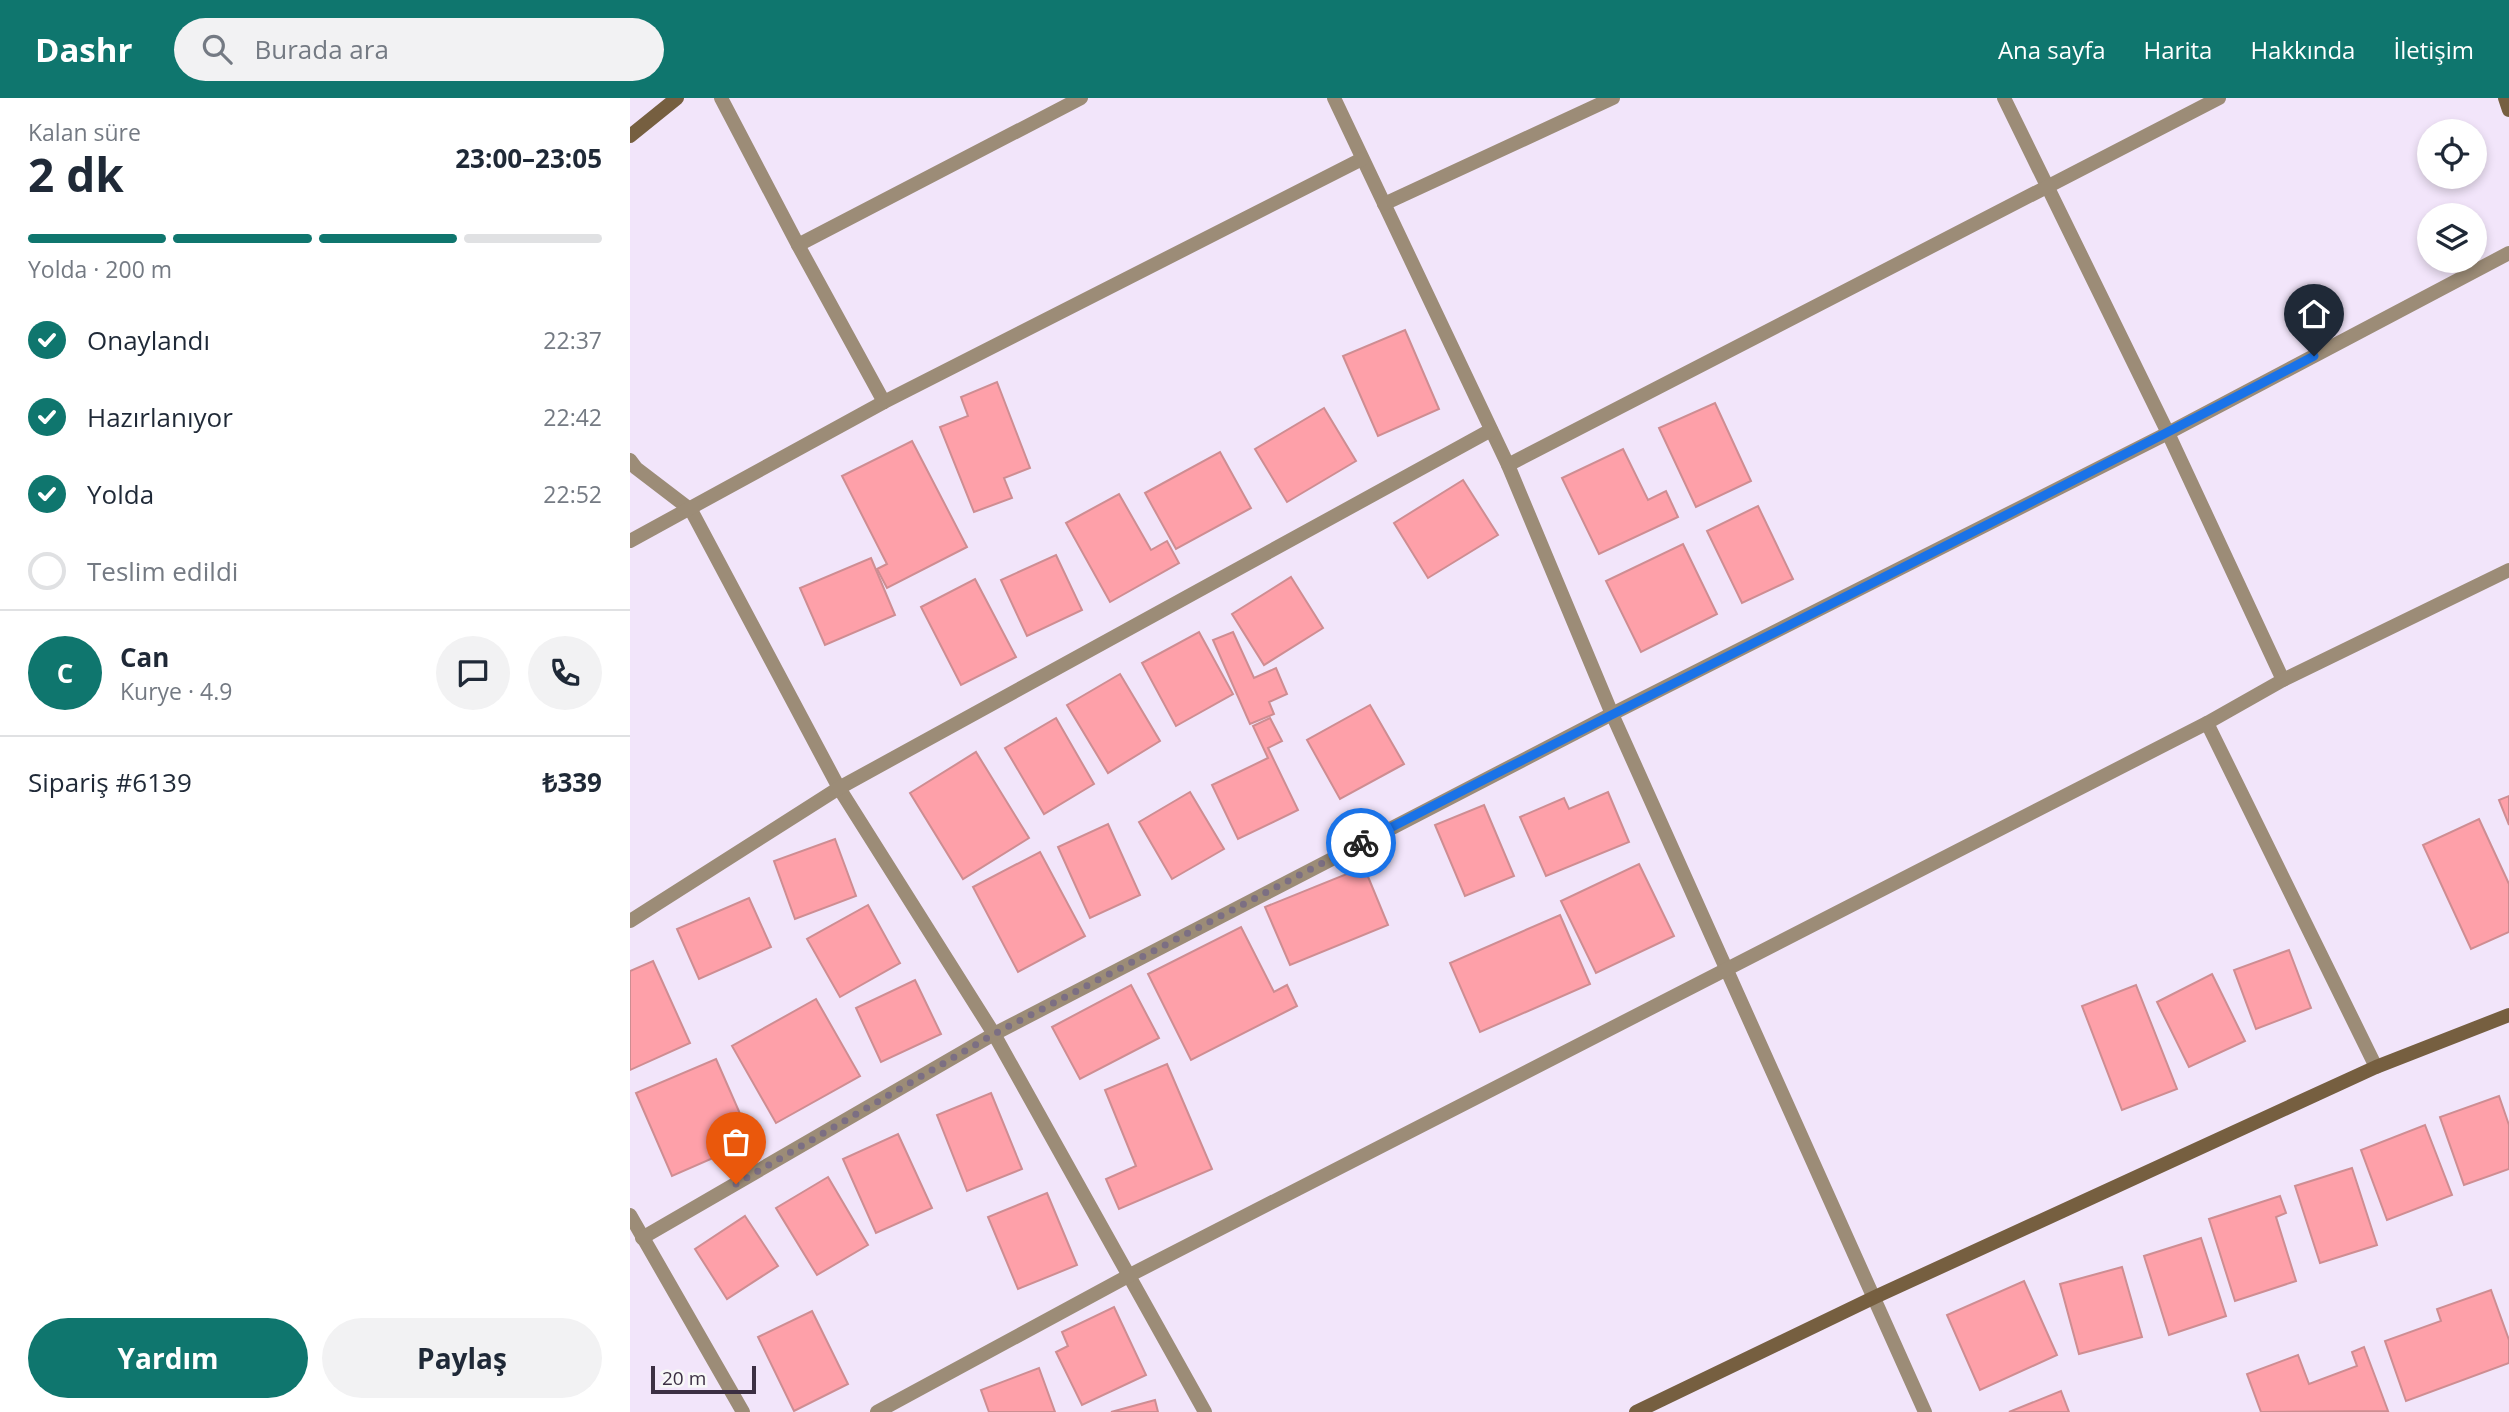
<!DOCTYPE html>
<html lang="tr">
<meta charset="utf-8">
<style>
body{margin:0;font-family:"Open Sans",sans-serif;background:#f2f2f3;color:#1f2937;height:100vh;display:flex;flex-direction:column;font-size:26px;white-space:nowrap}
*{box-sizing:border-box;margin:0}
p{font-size:23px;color:#747a83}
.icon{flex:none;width:38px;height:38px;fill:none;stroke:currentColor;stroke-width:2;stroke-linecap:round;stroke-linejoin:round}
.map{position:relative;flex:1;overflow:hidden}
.drawer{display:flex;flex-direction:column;background:#fff;width:630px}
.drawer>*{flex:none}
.buttons{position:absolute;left:1787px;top:21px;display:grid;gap:14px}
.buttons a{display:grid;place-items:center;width:70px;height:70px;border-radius:50%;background:#fff;box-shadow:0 4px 10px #0003;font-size:35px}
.scale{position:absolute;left:21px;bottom:18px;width:105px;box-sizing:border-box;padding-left:7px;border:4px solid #3c2f43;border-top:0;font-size:19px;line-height:24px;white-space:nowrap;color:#3c2f43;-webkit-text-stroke:5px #f8f8f8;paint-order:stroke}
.pin{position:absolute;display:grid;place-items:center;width:60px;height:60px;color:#fff;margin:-72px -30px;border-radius:50% 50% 50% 0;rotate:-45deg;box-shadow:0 0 7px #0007}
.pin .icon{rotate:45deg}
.courier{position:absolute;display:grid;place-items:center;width:70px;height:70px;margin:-35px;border:5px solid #1a73e8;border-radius:50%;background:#fff;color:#222;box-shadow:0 2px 9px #0007}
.overview em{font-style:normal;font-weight:700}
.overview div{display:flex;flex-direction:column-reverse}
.overview{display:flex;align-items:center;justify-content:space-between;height:119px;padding:0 28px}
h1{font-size:46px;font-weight:700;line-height:52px}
.bar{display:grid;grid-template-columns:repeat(4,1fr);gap:10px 7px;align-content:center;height:84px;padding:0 28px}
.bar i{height:9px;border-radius:5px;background:#e0e1e3}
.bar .on{background:#0f766e}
.bar p{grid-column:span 4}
.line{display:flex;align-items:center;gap:18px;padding:0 28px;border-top:2px solid #e0e1e3}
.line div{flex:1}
.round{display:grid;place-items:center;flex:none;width:74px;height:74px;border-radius:37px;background:#f2f2f3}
ol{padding:0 28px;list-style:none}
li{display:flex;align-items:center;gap:21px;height:77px}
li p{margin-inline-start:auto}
li .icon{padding:7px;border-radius:50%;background:#0f766e;color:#fff;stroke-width:4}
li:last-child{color:#747a83}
li i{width:38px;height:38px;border:4px solid #e0e1e3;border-radius:50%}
.button{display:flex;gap:14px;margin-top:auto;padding:14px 28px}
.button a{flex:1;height:80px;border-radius:42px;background:#0f766e;color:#fff;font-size:28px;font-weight:700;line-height:80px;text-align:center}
.button a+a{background:#f2f2f3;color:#1f2937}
header{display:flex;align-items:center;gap:42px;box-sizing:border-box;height:98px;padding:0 35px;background:#0f766e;color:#fff}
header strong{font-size:33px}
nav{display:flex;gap:38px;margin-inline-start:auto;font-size:24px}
.search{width:490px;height:63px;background:#f2f2f3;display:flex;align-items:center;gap:18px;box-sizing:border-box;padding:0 24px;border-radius:38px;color:#747a83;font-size:26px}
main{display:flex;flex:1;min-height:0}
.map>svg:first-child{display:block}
</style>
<header>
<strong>Dashr</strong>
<div class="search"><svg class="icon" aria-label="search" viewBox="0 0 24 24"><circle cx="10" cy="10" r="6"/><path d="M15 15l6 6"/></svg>Burada ara</div>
<nav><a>Ana sayfa</a><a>Harita</a><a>Hakkında</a><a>İletişim</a></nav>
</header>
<main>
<section class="drawer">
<div class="overview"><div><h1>2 dk</h1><p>Kalan süre</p></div><em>23:00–23:05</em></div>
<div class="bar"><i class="on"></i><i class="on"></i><i class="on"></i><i></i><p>Yolda · 200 m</p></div>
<ol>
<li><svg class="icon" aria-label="check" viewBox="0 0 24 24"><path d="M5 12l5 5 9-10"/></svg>Onaylandı<p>22:37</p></li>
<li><svg class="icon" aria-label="check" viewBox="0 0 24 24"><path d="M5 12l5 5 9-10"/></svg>Hazırlanıyor<p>22:42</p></li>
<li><svg class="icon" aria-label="check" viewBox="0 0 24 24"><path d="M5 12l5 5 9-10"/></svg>Yolda<p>22:52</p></li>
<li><i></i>Teslim edildi</li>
</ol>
<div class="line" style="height:126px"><b class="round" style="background:#0f766e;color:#fff">C</b><div><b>Can</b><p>Kurye · 4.9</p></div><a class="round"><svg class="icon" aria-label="chat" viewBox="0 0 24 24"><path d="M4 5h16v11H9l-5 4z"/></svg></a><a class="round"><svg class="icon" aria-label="phone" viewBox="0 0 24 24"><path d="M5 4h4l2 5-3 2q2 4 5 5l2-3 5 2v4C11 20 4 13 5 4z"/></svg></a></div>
<div class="line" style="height:91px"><div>Sipariş #6139</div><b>₺339</b></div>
<div class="button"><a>Yardım</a><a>Paylaş</a></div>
</section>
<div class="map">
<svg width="1879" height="1314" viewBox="0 0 1879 1314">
<rect width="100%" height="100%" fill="#f2e5fa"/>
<g fill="#fea0a9" stroke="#ce8d92" stroke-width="2">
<path d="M775 232 809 311 748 338 713 258Z"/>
<path d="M367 284 400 370 374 380 382 400 344 414 310 329 338 318 331 299Z"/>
<path d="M1085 305 1121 383 1066 409 1029 330Z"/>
<path d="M694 310 726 363 657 404 625 351Z"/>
<path d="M282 343 337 449 257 490 247 471 257 466 212 378Z"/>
<path d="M993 351 1018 402 1036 393 1048 419 969 456 932 380Z"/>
<path d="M590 354 621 410 546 451 515 395Z"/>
<path d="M833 382 868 437 798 480 764 425Z"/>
<path d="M489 396 521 452 537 443 549 465 480 504 436 425Z"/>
<path d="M1128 408 1163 481 1112 505 1077 433Z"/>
<path d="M1053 446 1087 516 1011 554 976 483Z"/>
<path d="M426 457 452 512 397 538 371 482Z"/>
<path d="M241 460 265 517 195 547 170 490Z"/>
<path d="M661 479 693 530 634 567 602 516Z"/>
<path d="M345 481 386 559 331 587 291 509Z"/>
<path d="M569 534 603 596 546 628 512 565Z"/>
<path d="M603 534 624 580 646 570 657 596 639 604 644 616 620 626 583 542Z"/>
<path d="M490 576 530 643 478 675 437 607Z"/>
<path d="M740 607 774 666 710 701 677 642Z"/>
<path d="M426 620 464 686 414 716 375 650Z"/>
<path d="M640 620 652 643 638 650 668 712 608 741 582 687 638 660 623 628Z"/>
<path d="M346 654 399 740 333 781 280 695Z"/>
<path d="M560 694 594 751 542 781 509 724Z"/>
<path d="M978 694 999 744 916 778 890 719 934 700 939 711Z"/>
<path d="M1879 698V727L1869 702Z"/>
<path d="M854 707 884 778 835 798 805 727Z"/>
<path d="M1849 721 1879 786V834L1841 851 1793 747Z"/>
<path d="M478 726 510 797 460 820 428 749Z"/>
<path d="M205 741 226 798 165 821 144 763Z"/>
<path d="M410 754 455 838 388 874 343 789Z"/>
<path d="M1009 766 1044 838 966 875 931 803Z"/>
<path d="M734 769 758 827 660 867 635 809Z"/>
<path d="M119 800 141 849 69 881 47 831Z"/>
<path d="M238 807 270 865 210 899 177 841Z"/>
<path d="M930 817 960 886 850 934 820 865Z"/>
<path d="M611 829 644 894 657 887 667 908 561 962 518 876Z"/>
<path d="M1659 852 1681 910 1626 931 1604 872Z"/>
<path d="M23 863 60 945 0 972V873Z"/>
<path d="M1582 876 1615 943 1559 969 1527 904Z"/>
<path d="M285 882 311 936 251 964 226 910Z"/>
<path d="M501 887 529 940 450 981 422 929Z"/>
<path d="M1506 887 1547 991 1492 1012 1452 908Z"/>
<path d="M186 901 230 978 146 1025 102 948Z"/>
<path d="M86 961 122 1043 42 1078 6 995Z"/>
<path d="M537 966 582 1071 489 1111 476 1081 506 1068 475 992Z"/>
<path d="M361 995 392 1071 337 1093 307 1017Z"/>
<path d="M1869 998 1879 1027V1071L1834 1087 1810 1019Z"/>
<path d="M1795 1027 1822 1097 1757 1122 1731 1052Z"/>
<path d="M268 1036 302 1110 246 1135 213 1061Z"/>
<path d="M1722 1070 1747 1147 1690 1165 1665 1088Z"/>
<path d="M198 1079 238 1147 187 1177 146 1110Z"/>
<path d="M417 1095 447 1167 388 1191 358 1119Z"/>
<path d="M1650 1098 1656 1115 1646 1119 1666 1183 1605 1203 1579 1121Z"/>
<path d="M115 1118 148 1168 97 1201 65 1151Z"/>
<path d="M1571 1140 1596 1218 1539 1237 1514 1158Z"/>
<path d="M1492 1169 1512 1239 1449 1256 1430 1186Z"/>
<path d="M1394 1183 1427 1257 1350 1292 1317 1217Z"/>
<path d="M1861 1192 1879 1242V1265L1776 1303 1755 1243 1811 1223 1807 1211Z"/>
<path d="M484 1209 516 1277 452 1307 426 1254 438 1248 432 1234Z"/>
<path d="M182 1213 218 1286 164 1313 128 1239Z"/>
<path d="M1734 1249 1758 1313 1631 1314 1617 1276 1668 1257 1679 1286 1727 1268 1722 1254Z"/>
<path d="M409 1270 425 1314H359L351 1292Z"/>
<path d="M1431 1293 1439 1314H1379Z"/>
<path d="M525 1302 528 1314H481Z"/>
</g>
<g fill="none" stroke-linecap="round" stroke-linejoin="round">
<g stroke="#9c8c77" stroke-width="14">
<path d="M91 0 168 147 254 304"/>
<path d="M704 0 878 367 982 616 1295 1314"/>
<path d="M1374 0 1538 335 1653 582"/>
<path d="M754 106 983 0"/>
<path d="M168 147 451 0"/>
<path d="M0 362 6 370 61 412 209 690 364 936 575 1314"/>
<path d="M878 367 1589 0"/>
<path d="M0 443 254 304 732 61"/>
<path d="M1577 625 1746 969"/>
<path d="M0 823 209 690 861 332"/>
<path d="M0 1117 113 1314"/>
<path d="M12 1140 364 936 982 616 1538 335 1879 155"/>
<path d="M247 1314 500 1177 1577 625 1653 582 1879 472"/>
</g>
<g stroke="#765f40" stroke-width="14">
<path d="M1875 0 1879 12"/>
<path d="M0 38 47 0"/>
<path d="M1006 1314 1245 1199 1746 969 1879 917"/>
</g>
</g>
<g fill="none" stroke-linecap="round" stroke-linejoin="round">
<path stroke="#7c6f83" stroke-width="7" stroke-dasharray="0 12.6" d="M106 1086 364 936 731 745"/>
<path stroke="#1a73e8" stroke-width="9" d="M731 745C1048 581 1369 424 1684 258"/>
</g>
</svg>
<div class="buttons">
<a><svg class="icon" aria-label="locate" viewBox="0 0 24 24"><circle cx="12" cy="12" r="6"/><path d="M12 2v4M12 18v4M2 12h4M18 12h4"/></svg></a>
<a><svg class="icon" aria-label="layers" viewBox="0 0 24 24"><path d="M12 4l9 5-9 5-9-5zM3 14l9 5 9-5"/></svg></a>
</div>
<div class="scale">20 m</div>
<div class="pin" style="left:106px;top:1086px;background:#ea580c"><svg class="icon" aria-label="bag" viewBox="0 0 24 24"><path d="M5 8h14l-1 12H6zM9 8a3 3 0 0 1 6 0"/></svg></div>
<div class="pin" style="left:1684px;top:258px;background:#1f2937"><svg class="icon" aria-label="home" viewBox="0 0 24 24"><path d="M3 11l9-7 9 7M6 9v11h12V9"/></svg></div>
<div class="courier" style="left:731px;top:745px"><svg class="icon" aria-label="bike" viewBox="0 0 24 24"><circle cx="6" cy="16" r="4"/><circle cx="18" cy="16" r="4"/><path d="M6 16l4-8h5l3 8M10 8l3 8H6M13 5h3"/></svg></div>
</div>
</main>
